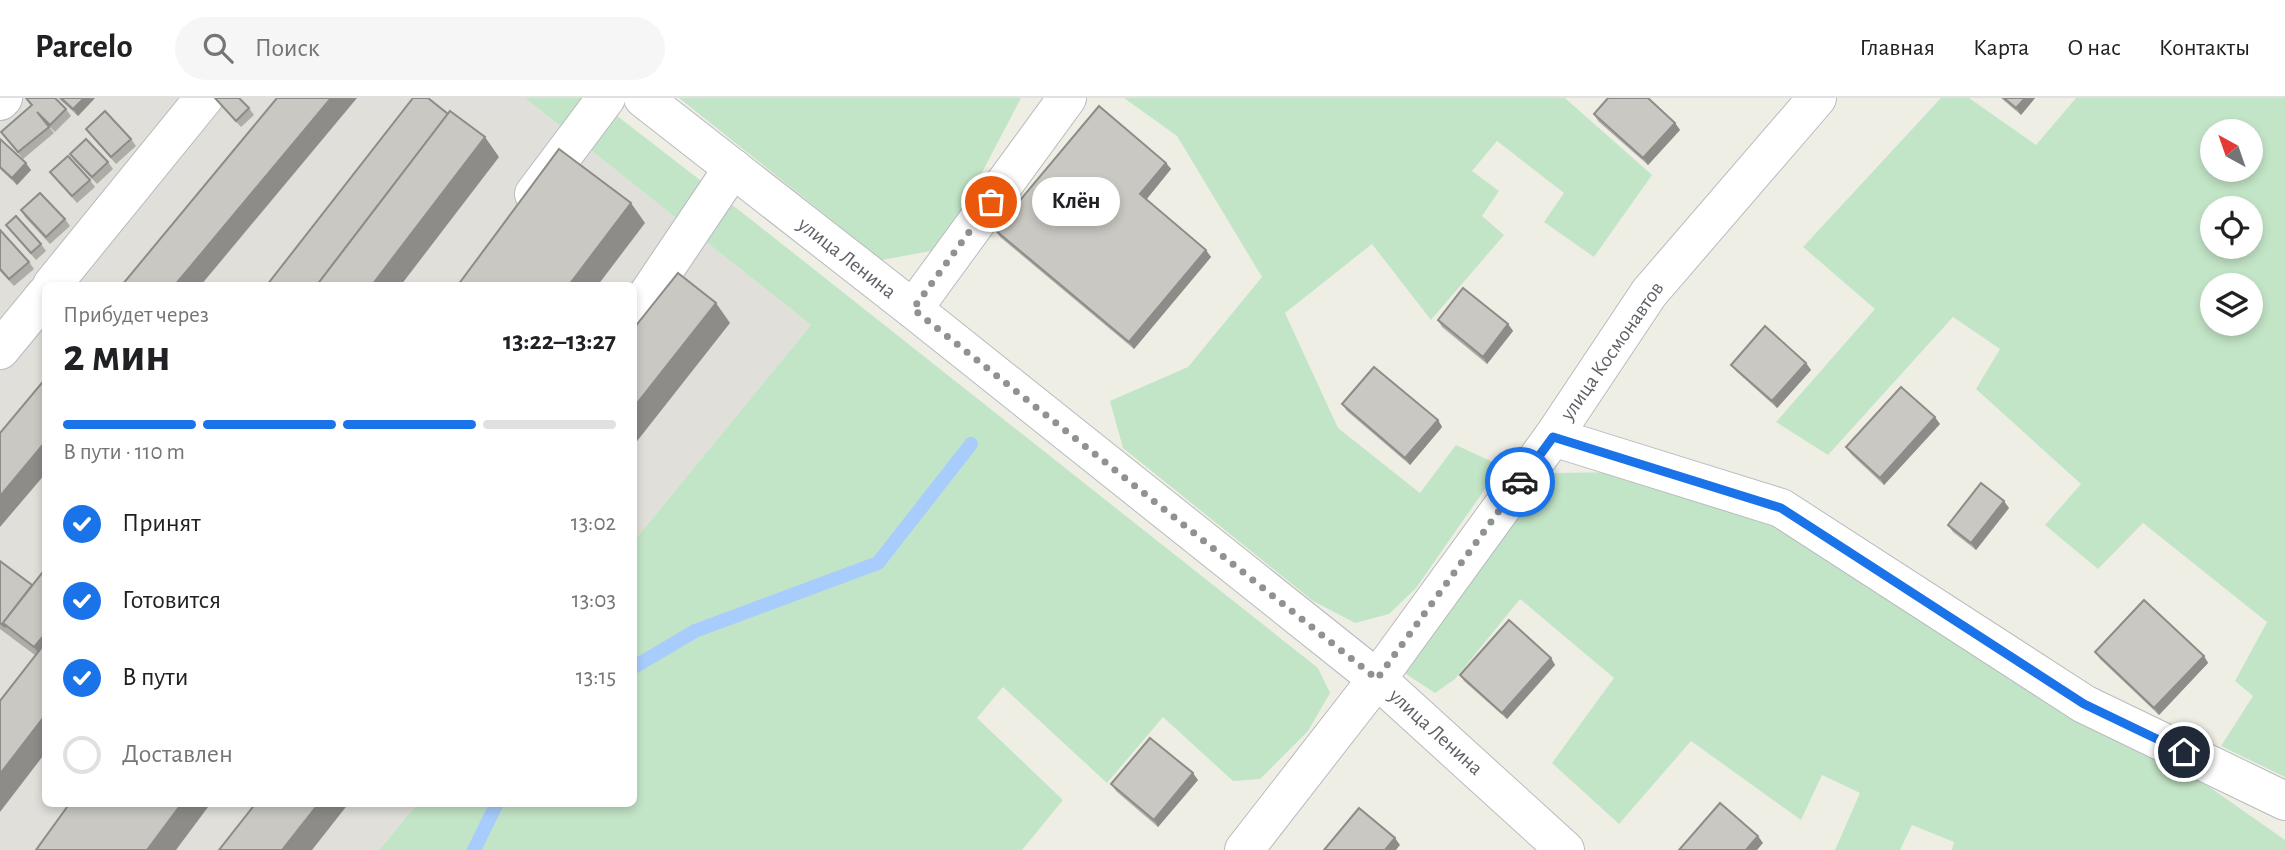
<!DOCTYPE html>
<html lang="ru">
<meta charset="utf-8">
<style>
body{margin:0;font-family:"Alegreya Sans",sans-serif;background:#f6f6f6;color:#202124;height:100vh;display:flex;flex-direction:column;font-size:26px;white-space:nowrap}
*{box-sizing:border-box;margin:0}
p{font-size:23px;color:#757577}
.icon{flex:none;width:38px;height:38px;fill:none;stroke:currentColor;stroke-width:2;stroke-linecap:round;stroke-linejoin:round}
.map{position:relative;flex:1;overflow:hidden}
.panel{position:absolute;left:42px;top:184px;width:595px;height:525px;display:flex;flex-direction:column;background:#fff;border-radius:10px;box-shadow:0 4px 10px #0003}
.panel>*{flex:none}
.needle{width:46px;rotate:320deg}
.buttons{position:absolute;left:2200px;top:21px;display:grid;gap:14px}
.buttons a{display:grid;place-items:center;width:63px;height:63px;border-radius:50%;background:#fff;box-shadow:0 4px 10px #0003;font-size:35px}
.pin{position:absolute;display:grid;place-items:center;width:60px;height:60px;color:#fff;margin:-30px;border:4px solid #fff;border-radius:50%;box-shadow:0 2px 7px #0007}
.courier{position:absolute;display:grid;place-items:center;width:70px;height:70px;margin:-35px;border:5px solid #1a73e8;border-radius:50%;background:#fff;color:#222;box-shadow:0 2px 9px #0007}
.bubble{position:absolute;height:49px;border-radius:24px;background:#fff;box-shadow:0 4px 10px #0003;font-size:23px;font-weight:700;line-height:49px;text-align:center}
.overview em{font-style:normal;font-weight:700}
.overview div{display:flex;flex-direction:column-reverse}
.overview{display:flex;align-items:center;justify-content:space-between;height:119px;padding:0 21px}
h1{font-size:46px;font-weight:700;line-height:52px}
.bar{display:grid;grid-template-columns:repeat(4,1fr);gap:10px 7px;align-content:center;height:84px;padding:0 21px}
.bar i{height:9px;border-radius:5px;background:#e0e0e0}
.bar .on{background:#1a73e8}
.bar p{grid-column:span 4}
ol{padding:0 21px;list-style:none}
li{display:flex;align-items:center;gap:21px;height:77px}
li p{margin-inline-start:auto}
li .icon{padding:7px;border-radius:50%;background:#1a73e8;color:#fff;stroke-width:4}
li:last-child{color:#757577}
li i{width:38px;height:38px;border:4px solid #e0e0e0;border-radius:50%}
header{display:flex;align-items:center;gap:42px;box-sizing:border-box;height:98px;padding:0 35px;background:#fff;border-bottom:2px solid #e0e0e0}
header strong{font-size:33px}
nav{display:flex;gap:38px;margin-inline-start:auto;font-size:24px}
.search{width:490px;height:63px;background:#f6f6f6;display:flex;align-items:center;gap:18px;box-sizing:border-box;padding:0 24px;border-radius:38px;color:#757577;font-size:26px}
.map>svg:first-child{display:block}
</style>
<header>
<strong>Parcelo</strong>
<div class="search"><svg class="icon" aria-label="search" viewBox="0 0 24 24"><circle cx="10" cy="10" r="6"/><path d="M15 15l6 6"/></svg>Поиск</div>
<nav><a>Главная</a><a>Карта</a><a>О нас</a><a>Контакты</a></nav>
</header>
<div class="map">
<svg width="2285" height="752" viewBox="0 0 2285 752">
<rect width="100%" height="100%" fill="#efeee5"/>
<path fill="#e1dfd9" d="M0 0H525L811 227 634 443V187H46V705H418L379 752H0Z"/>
<g fill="#c3e5c7" fill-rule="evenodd">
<path d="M525 0H594L758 127 1318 570 1330 595 1308 633 1260 681 1233 683 1163 619 1107 685 1003 589 977 620 1063 702 1022 752H379L418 705H634V443L811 227Z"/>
<path d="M679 0H1021L966 105 931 153 882 162Z"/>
<path d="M1124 0H1565L1652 77 1594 159 1544 124 1564 95 1497 43 1472 73 1499 93 1482 118 1504 137 1431 222 1372 146 1285 215 1338 330 1420 395 1456 347 1501 368 1416 490 1389 516 1355 525 1313 503 1123 350 1110 303 1188 269 1262 179 1177 38Z"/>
<path d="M1941 0H1969L2036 47 2076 0H2285V679L2221 648 2253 598 2235 583 2267 524 2143 425 2098 471 2045 427 2081 386 1976 291 2000 251 1953 219 1828 357 1776 324 1875 211 1803 149ZM2212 33H2250V72H2212ZM2212 110H2250V149H2212ZM2212 187H2250V226H2212Z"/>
<path d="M1626 374 1777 428 2027 592 2208 688 2285 742V752H1952L1954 744 1912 727 1900 752H1835L1860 695 1822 677 1801 722 1691 643 1619 726 1552 665 1614 580 1520 501 1455 581 1435 595 1403 574 1551 375Z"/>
</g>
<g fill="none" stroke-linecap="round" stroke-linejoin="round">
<g stroke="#a8cdfc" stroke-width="14">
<path d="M634 569 695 533 878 465 971 346"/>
<path d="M474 752 497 705"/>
</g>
<defs>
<g id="minor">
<path d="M643 0 913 211 1377 581 1565 752"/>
<path d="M0 3 3 0"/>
<path d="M534 96 606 0"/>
<path d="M52 187 204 0"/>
<path d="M913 211 1067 0"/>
<path d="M634 217 733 70"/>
<path d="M0 252 46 196"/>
<path d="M1553 339 1781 410 2084 606 2285 703"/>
<path d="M1244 752 1377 581 1553 339 1649 195 1817 0"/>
</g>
</defs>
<use href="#minor" stroke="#b7babe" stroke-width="40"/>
<use href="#minor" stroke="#fff" stroke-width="38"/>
</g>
<g fill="#aeaca7">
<path d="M26 0 66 11 71 18 55 34 46 25 54 35 23 61 1 34 32 8Z"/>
<path d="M58 0H95L78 18Z"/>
<path d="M214 0 249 10 254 17 241 29Z"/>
<path d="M2001 0H2035L2021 17Z"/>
<path d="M1594 16 1675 25 1680 32 1648 67 1598 23Z"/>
<path d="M86 31 131 41 136 48 116 66Z"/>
<path d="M0 41 31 72 17 87 0 71Z"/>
<path d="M70 56 108 64 113 71 97 86 75 63Z"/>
<path d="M1166 65 1171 71 1146 102 1211 159 1134 251 1000 139 995 132Z"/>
<path d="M50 74 90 82 95 89 77 105Z"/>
<path d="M21 112 65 121 70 128 50 146 25 119Z"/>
<path d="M6 127 41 146 46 153 36 162Z"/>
<path d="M0 132 29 164 34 171 14 188 0 173Z"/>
<path d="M1438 222 1508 226 1513 233 1487 266 1442 229Z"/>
<path d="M1806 265 1811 272 1777 310 1736 273 1731 267Z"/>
<path d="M1342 306 1438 322 1442 329 1410 367 1347 313Z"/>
<path d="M1940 326 1884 387 1851 356 1846 349Z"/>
<path d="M2009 410 1976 452 1953 434 1948 427Z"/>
<path d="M0 463 32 487 46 654 35 557 0 531Z"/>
<path d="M2095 554 2204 558 2208 565 2159 617 2100 561Z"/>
<path d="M1551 560 1555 567 1507 621 1464 583 1460 577Z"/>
<path d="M1198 682 1158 729 1116 693 1111 686Z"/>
</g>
<g fill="#8d8c88">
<path d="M84 0H95L78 18 73 11Z"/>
<path d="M331 0H357L201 187H175Z"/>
<path d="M2025 0H2035L2021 17 2016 10Z"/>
<path d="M1675 25 1680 32 1648 67 1643 60Z"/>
<path d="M485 39 499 59 401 187H372Z"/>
<path d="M26 65 31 72 17 87 12 80Z"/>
<path d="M1166 65 1171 71 1145 103 1140 96Z"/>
<path d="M631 105 645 125 598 187H569Z"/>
<path d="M1206 152 1211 159 1134 251 1129 244Z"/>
<path d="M716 205 730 225 634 347V309Z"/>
<path d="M1508 226 1513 233 1487 266 1483 259Z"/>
<path d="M1806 265 1811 272 1777 310 1772 303Z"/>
<path d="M1935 319 1940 326 1884 387 1880 380Z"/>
<path d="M1438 322 1442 329 1410 367 1405 360Z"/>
<path d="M46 343V375L0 429V398Z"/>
<path d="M2004 403 2009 410 1976 452 1971 445Z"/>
<path d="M46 535V565L34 549Z"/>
<path d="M2204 558 2208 565 2159 617 2154 610Z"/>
<path d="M1551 560 1555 567 1507 621 1502 615Z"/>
<path d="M46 616V654L0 714V676Z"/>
<path d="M1193 675 1198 682 1158 729 1154 722Z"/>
<path d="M182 705H211L176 752H147Z"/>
<path d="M319 705H349L312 752H282Z"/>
<path d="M1758 738 1763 745 1757 752H1746Z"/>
<path d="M1395 740 1400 747 1396 752H1385Z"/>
</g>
<g fill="#cac8c2" stroke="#8d8c88" stroke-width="2">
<path d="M26 0H55L66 11 50 27 37 14 49 29 18 54 1 34 32 7Z"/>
<path d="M61 0H84L73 11Z"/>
<path d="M215 0H239L249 10 236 23Z"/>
<path d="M277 0H331L175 187H122Z"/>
<path d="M413 0H428L448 16 317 187H267Z"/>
<path d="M1608 0H1648L1675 25 1643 60 1594 16Z"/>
<path d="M2004 0H2025L2016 10Z"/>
<path d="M1099 8 1166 65 1140 96 1206 152 1129 244 995 132Z"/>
<path d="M105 13 131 41 111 59 86 31Z"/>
<path d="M450 13 485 39 372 187H317Z"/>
<path d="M0 41 26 65 12 80 0 69Z"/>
<path d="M86 41 108 64 92 79 70 56Z"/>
<path d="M559 51 631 105 569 187H458Z"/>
<path d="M68 58 90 82 72 98 50 74Z"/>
<path d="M40 95 65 121 46 139 21 112Z"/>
<path d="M16 118 41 146 31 155 6 127Z"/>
<path d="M0 132 29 164 9 181 0 171Z"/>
<path d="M678 175 716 205 634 309V230Z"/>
<path d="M1463 190 1508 226 1483 259 1438 222Z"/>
<path d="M1765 228 1806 265 1772 303 1731 267Z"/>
<path d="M1374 269 1438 322 1405 360 1342 306Z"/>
<path d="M46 280V343L0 398V335Z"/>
<path d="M1901 289 1935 319 1880 380 1846 349Z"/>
<path d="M1981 385 2004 403 1971 445 1948 427Z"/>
<path d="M0 463 32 487 3 525 6 529 0 525Z"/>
<path d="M46 470V535L34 549 3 525Z"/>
<path d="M2144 502 2204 558 2154 610 2095 554Z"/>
<path d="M1509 522 1551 560 1502 615 1460 577Z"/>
<path d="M46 544V616L0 676V603Z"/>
<path d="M1150 640 1193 675 1154 722 1111 686Z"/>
<path d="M70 705H182L147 752H36Z"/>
<path d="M256 705H319L282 752H219Z"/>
<path d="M1720 705 1758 738 1746 752H1679Z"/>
<path d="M1359 710 1395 740 1385 752H1324Z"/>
</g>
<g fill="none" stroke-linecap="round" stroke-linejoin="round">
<path stroke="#909292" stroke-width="7" stroke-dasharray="0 12.6" d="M991 104 913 211 1377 581 1520 384"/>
<path stroke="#1a73e8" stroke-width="9" d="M1520 384 1553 339 1781 410 2084 606 2184 654"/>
</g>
<g text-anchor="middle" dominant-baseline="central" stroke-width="7" stroke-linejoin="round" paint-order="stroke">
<g font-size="21" fill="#5d6065" stroke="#fff">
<text transform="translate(847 160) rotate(38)">улица Ленина</text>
<text transform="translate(1612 253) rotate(-55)">улица Космонавтов</text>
<text transform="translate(1436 634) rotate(42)">улица Ленина</text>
</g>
</g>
</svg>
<div class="buttons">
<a><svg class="needle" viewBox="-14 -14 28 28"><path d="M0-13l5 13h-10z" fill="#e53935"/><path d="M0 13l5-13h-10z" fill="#757577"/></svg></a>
<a><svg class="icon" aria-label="locate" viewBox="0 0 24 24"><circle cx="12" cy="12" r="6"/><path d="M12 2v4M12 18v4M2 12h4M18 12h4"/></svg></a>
<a><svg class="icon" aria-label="layers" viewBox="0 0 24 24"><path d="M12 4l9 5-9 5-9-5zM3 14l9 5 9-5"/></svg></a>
</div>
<div class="pin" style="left:991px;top:104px;background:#ea580c"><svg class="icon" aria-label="bag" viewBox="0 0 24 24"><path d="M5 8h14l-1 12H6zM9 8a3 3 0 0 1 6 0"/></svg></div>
<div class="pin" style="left:2184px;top:654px;background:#1f2937"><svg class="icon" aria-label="home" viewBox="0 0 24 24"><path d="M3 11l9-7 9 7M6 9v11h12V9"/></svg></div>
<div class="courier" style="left:1520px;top:384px"><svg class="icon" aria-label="car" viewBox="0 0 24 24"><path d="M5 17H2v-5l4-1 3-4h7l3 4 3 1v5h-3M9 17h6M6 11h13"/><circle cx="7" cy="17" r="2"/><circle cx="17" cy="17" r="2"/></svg></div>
<div class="bubble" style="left:1032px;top:79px;width:88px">Клён</div>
<section class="panel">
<div class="overview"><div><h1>2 мин</h1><p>Прибудет через</p></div><em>13:22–13:27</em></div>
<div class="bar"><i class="on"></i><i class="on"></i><i class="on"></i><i></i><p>В пути · 110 m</p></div>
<ol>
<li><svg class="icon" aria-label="check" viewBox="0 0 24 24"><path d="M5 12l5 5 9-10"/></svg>Принят<p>13:02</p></li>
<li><svg class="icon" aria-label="check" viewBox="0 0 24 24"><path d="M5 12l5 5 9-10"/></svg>Готовится<p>13:03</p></li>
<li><svg class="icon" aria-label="check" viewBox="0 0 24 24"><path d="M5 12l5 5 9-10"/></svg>В пути<p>13:15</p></li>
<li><i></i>Доставлен</li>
</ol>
</section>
</div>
